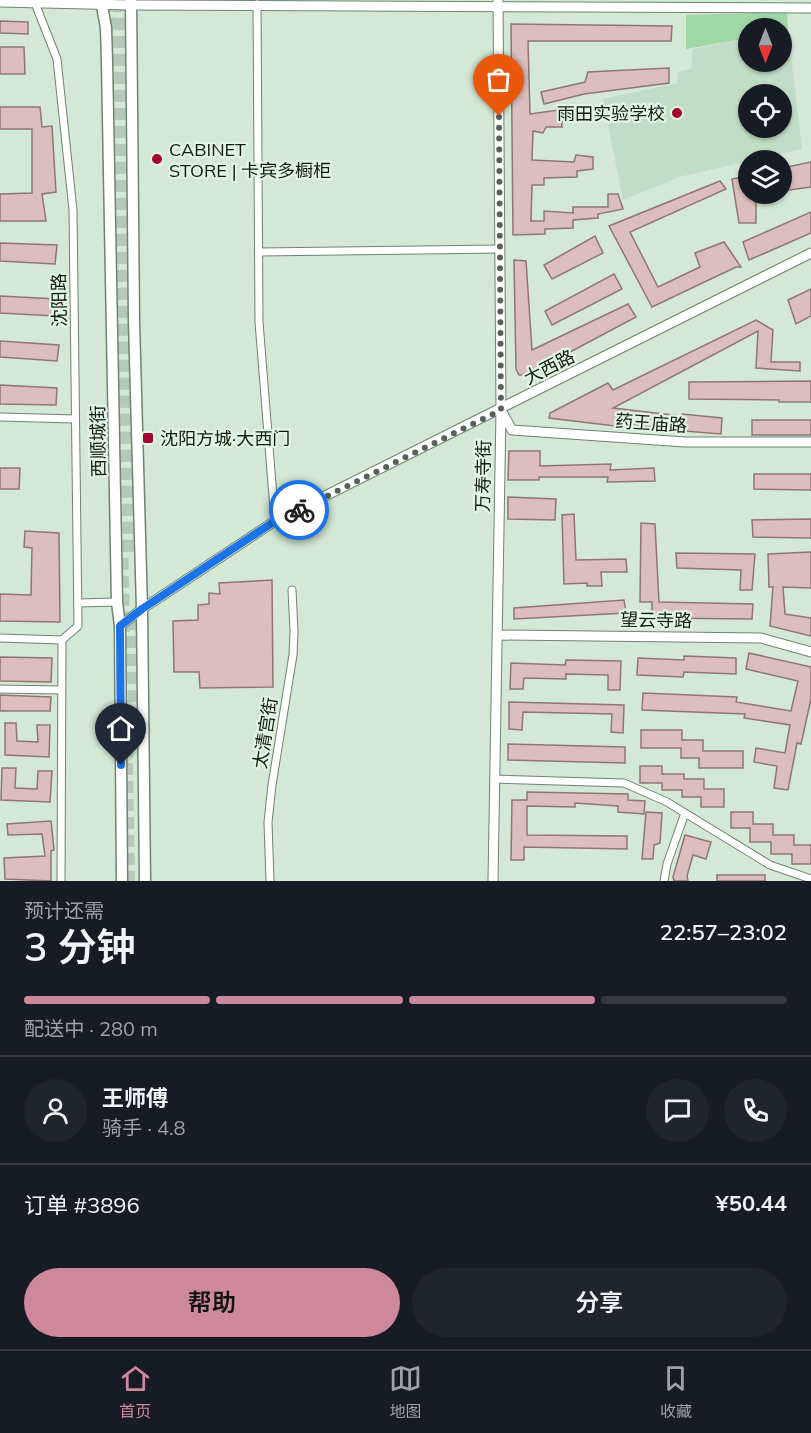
<!DOCTYPE html>
<html lang="zh">
<meta charset="utf-8">
<style>
body{margin:0;font-family:Mulish,"Noto Sans SC",sans-serif;background:#20242c;color:#f1f3f6;height:100vh;display:flex;flex-direction:column;font-size:22px;white-space:nowrap}
*{box-sizing:border-box;margin:0}
p{font-size:20px;color:#9ea1a6}
.icon{flex:none;width:33px;height:33px;fill:none;stroke:currentColor;stroke-width:2;stroke-linecap:round;stroke-linejoin:round}
.map{position:relative;height:881px;overflow:hidden}
.side{display:flex;flex-direction:column;background:#171b24;flex:1}
.side>*{flex:none}
.needle{width:39px;rotate:180deg}
.buttons{position:absolute;left:738px;top:18px;display:grid;gap:12px}
.buttons a{display:grid;place-items:center;width:54px;height:54px;border-radius:50%;background:#171b24;box-shadow:0 2px 4px #0004;font-size:30px}
.pin{position:absolute;display:grid;place-items:center;width:51px;height:51px;color:#fff;margin:-62px -26px;border-radius:50% 50% 50% 0;rotate:-45deg;box-shadow:0 0 6px #0007}
.pin .icon{rotate:45deg}
.courier{position:absolute;display:grid;place-items:center;width:60px;height:60px;margin:-30px;border:4px solid #1a73e8;border-radius:50%;background:#fff;color:#222;box-shadow:0 2px 8px #0007}
.head em{font-style:normal;font-weight:600}
.head div{display:flex;flex-direction:column-reverse}
.head{display:flex;align-items:center;justify-content:space-between;height:102px;padding:0 24px}
h1{font-size:39px;font-weight:600;line-height:45px}
.bar{display:grid;grid-template-columns:repeat(4,1fr);gap:9px 6px;align-content:center;height:72px;padding:0 24px}
.bar i{height:8px;border-radius:4px;background:#363941}
.bar .selected{background:#ce889c}
.bar p{grid-column:span 4}
.line{display:flex;align-items:center;gap:15px;padding:0 24px;border-top:2px solid #363941}
.line div{flex:1}
.round{display:grid;place-items:center;flex:none;width:63px;height:63px;border-radius:32px;background:#20242c}
.button{display:flex;gap:12px;margin-top:auto;padding:12px 24px}
.button a{flex:1;height:69px;border-radius:36px;background:#ce889c;color:#111;font-size:24px;font-weight:600;line-height:69px;text-align:center}
.button a+a{background:#20242c;color:#f1f3f6}
.dock{display:flex;justify-content:space-around;align-items:center;height:84px;border-top:2px solid #363941;background:#171b24;font-size:16px;color:#9ea1a6}
.dock a{display:grid;justify-items:center;gap:3px}
.dock .selected{color:#ce889c}
.map>svg:first-child{display:block}
</style>
<div class="map">
<svg width="811" height="881" viewBox="0 0 811 881">
<rect width="100%" height="100%" fill="#d3e8d5"/>
<path fill="#c2ddc5" fill-rule="evenodd" d="M788 31 802 149 679 177 623 200 603 99 677 83 678 72 691 69 693 49 748 38V62H782V32ZM748 94H782V128H748Z"/>
<path fill="#9fd7a6" d="M787 12 788 31 782 32V28H748V38L686 49V15Z"/>
<g fill="#dcbebe" stroke="#907575" stroke-width="1.5">
<path d="M0 21 28 22V34L0 33Z"/>
<path d="M511 24 672 26 671 41H528L530 114 580 107 582 120 562 121V127H546L543 133 533 131 532 160 574 162 576 155 593 157V169L577 171V177L544 178V185H532L531 221H544V211L573 213V207H608V194H618L623 209 598 214V218L573 220V228L545 229V234L513 235Z"/>
<path d="M0 47H24L25 74H0Z"/>
<path d="M669 68V83L584 94 544 104 541 92 585 82 588 72Z"/>
<path d="M0 107H40L42 127 52 126 56 192 42 194 46 221H0V194L32 193V129H0Z"/>
<path d="M811 162V187L782 191V168Z"/>
<path d="M748 176V194H756V223H739L732 179Z"/>
<path d="M720 181 726 189 630 232 658 287 700 267 695 253 724 242 741 267H736L652 307 609 226Z"/>
<path d="M811 212V233L749 260 743 242Z"/>
<path d="M595 236 603 253 552 279 544 265Z"/>
<path d="M0 243 57 245 55 264 0 261Z"/>
<path d="M514 260 526 261 532 350 628 304 636 317 527 375H519L516 369Z"/>
<path d="M614 274 622 289 552 325 545 311Z"/>
<path d="M811 289V316L796 324 788 300Z"/>
<path d="M0 296 57 299 55 316 0 313Z"/>
<path d="M756 320 773 330 771 362H800V371L756 368 758 331 613 408 681 416 682 414 722 418 721 434 672 430 616 422 615 426 549 418 550 413 608 383 613 390Z"/>
<path d="M0 341 59 345 57 361 0 357Z"/>
<path d="M811 381V402H779V400L689 399V382Z"/>
<path d="M0 385 57 388 56 405 0 404Z"/>
<rect x="752" y="420" width="59" height="15"/>
<path d="M509 451H540V466L611 464 610 470 654 468 655 481 607 482 608 477H539V480H508Z"/>
<path d="M0 468H20L19 489H0Z"/>
<path d="M754 474H811V490L754 489Z"/>
<path d="M508 497 556 499 555 520 508 519Z"/>
<path d="M574 514 576 560 626 559 627 572H601L602 586H587V583L564 584 562 515Z"/>
<path d="M811 519V538L753 537 752 520Z"/>
<path d="M641 523 655 524 659 602 753 604 752 619 652 618V602H640Z"/>
<path d="M25 531 59 533 60 622 0 621V594L31 595 32 548 24 547Z"/>
<path d="M811 552V588L783 587 785 614 811 618V636L770 626 773 587H769L768 554Z"/>
<path d="M676 553 755 554 752 590H740L741 570 677 568Z"/>
<path d="M272 580 273 687 200 688 199 672H174L173 621 198 620V605L209 604V593L220 594 219 583Z"/>
<path d="M624 600 626 613 514 619V608Z"/>
<path d="M749 653 811 667V699L801 744 797 743 788 790 774 788 777 766 754 762 756 748 785 753 790 725 744 718 745 714 642 710 643 693 737 697 736 702 791 711 798 681 746 669Z"/>
<path d="M684 656 736 658V674L684 672 683 677 637 675 638 658 684 660Z"/>
<path d="M0 657 52 658 51 682 0 681Z"/>
<path d="M566 660 621 661 620 690H608V675L566 674V679L524 678 523 689H510L511 663 565 665Z"/>
<path d="M0 695 51 697 50 711H0Z"/>
<path d="M509 702 624 705 623 733 611 732 612 714 523 712 522 730 509 729Z"/>
<path d="M5 723H16L17 741 38 742 37 725H50L49 757 5 755Z"/>
<path d="M641 730H682V740H703V751H743V768H699V758H681V748H641Z"/>
<path d="M508 744 625 747V763L508 760Z"/>
<path d="M640 766H662V774H684V779H704V789H724V807H701V797H682V790H662V783H640Z"/>
<path d="M2 768H16L15 788 37 789 38 771H52L50 802 1 800Z"/>
<path d="M527 792 628 794V800L645 801 644 814 618 812V806L575 803V807L527 806V835L627 836V849L524 847V860H511L512 800H527Z"/>
<path d="M646 812 662 813 660 843 654 845 653 859H642Z"/>
<path d="M731 812H753V824H773V835H794V845H811V864H792V854H771V842H750V828H731Z"/>
<path d="M51 821 54 850 51 851V881L5 879 4 858 45 856 42 834 8 835 7 824Z"/>
<path d="M685 835 711 842 706 859 693 855 687 876 688 881H674L673 877Z"/>
<rect x="717" y="875" width="48" height="6"/>
</g>
<g fill="none" stroke-linecap="round" stroke-linejoin="round">
<g stroke="#b6c9b8" stroke-width="12" stroke-dasharray="12 6" stroke-linecap="butt">
<path d="M109 0 112 32 124 632"/>
<path d="M119 0 123 42 131 556"/>
<path d="M132 618 134 721"/>
<path d="M126 709 129 881"/>
</g>
<defs>
<g id="street">
<path d="M257 4 259 322 275 521"/>
<path d="M259 252 500 249"/>
<path d="M0 417 75 419"/>
<path d="M78 603 117 602"/>
<path d="M0 638 62 640 78 626 73 210 57 59 35 3"/>
<path d="M0 689 61 690"/>
<path d="M495 779 624 783 667 802 770 865 811 879"/>
<path d="M61 881 62 640"/>
<path d="M270 881 268 822 272 785 293 655 294 632 292 590"/>
<path d="M664 881 667 864 685 813"/>
</g>
<g id="secondary">
<path d="M0 2 130 5 811 8"/>
<path d="M502 412 512 430 685 442H811"/>
<path d="M120 626 142 609 275 521 811 253"/>
<path d="M498 635 761 638 811 652"/>
<path d="M493 881 501 410 498 0"/>
</g>
<g id="primary">
<path d="M101 0 106 28 107 62 117 602 120 626 122 881"/>
<path d="M131 0 134 321 142 609 145 881"/>
</g>
</defs>
<use href="#street" stroke="#708371" stroke-width="9"/>
<use href="#secondary" stroke="#708371" stroke-width="11"/>
<use href="#primary" stroke="#708371" stroke-width="13"/>
<use href="#street" stroke="#fff" stroke-width="7"/>
<use href="#secondary" stroke="#fff" stroke-width="9"/>
<use href="#primary" stroke="#fff" stroke-width="10"/>
</g>
<g fill="none" stroke-linecap="round" stroke-linejoin="round">
<path stroke="#566157" stroke-width="6" stroke-dasharray="0 10.8" d="M299 510 501 410 499 116"/>
<path stroke="#1a73e8" stroke-width="8" d="M121 765 120 626 142 609 275 521 299 510"/>
</g>
<g fill="#a3052f" stroke="#e0f6e2" stroke-width="2">
<circle cx="677" cy="113" r="6"/>
<circle cx="157" cy="159" r="6"/>
<rect x="142" y="432" width="12" height="12" rx="3"/>
</g>
<g text-anchor="middle" dominant-baseline="central" stroke-width="4.5" stroke-linejoin="round" paint-order="stroke">
<g font-size="18" fill="#121913" stroke="#e0f6e2" text-anchor="start">
<text x="665" y="113" text-anchor="end">雨田实验学校</text>
<text x="169" y="149">CABINET<tspan x="169" dy="21">STORE | 卡宾多橱柜</tspan></text>
<text x="160" y="438">沈阳方城·大西门</text>
</g>
<g font-size="18" fill="#121913" stroke="#e0f6e2">
<text transform="translate(59 300) rotate(-91)">沈阳路</text>
<text transform="translate(549 367) rotate(-27)">大西路</text>
<text transform="translate(651 423) rotate(4)">药王庙路</text>
<text transform="translate(98 441) rotate(-91)">西顺城街</text>
<text transform="translate(483 476) rotate(-89)">万寿寺街</text>
<text transform="translate(656 620) rotate(1)">望云寺路</text>
<text transform="translate(265 733) rotate(-81)">太清宫街</text>
</g>
</g>
</svg>
<div class="buttons">
<a><svg class="needle" viewBox="-14 -14 28 28"><path d="M0-13l5 13h-10z" fill="#e53935"/><path d="M0 13l5-13h-10z" fill="#9ea1a6"/></svg></a>
<a><svg class="icon" aria-label="locate" viewBox="0 0 24 24"><circle cx="12" cy="12" r="6"/><path d="M12 2v4M12 18v4M2 12h4M18 12h4"/></svg></a>
<a><svg class="icon" aria-label="layers" viewBox="0 0 24 24"><path d="M12 4l9 5-9 5-9-5zM3 14l9 5 9-5"/></svg></a>
</div>
<div class="pin" style="left:499px;top:116px;background:#ea580c"><svg class="icon" aria-label="bag" viewBox="0 0 24 24"><path d="M5 8h14l-1 12H6zM9 8a3 3 0 0 1 6 0"/></svg></div>
<div class="pin" style="left:121px;top:765px;background:#1f2937"><svg class="icon" aria-label="home" viewBox="0 0 24 24"><path d="M3 11l9-7 9 7M6 9v11h12V9"/></svg></div>
<div class="courier" style="left:299px;top:510px"><svg class="icon" aria-label="bike" viewBox="0 0 24 24"><circle cx="6" cy="16" r="4"/><circle cx="18" cy="16" r="4"/><path d="M6 16l4-8h5l3 8M10 8l3 8H6M13 5h3"/></svg></div>
</div>
<section class="side">
<div class="head"><div><h1>3 分钟</h1><p>预计还需</p></div><em>22:57–23:02</em></div>
<div class="bar"><i class="selected"></i><i class="selected"></i><i class="selected"></i><i></i><p>配送中 · 280 m</p></div>
<div class="line" style="height:108px"><a class="round"><svg class="icon" aria-label="person" viewBox="0 0 24 24"><circle cx="12" cy="8" r="4"/><path d="M4 21q1-7 8-7t8 7"/></svg></a><div><b>王师傅</b><p>骑手 · 4.8</p></div><a class="round"><svg class="icon" aria-label="chat" viewBox="0 0 24 24"><path d="M4 5h16v11H9l-5 4z"/></svg></a><a class="round"><svg class="icon" aria-label="phone" viewBox="0 0 24 24"><path d="M5 4h4l2 5-3 2q2 4 5 5l2-3 5 2v4C11 20 4 13 5 4z"/></svg></a></div>
<div class="line" style="height:78px"><div>订单 #3896</div><b>¥50.44</b></div>
<div class="button"><a>帮助</a><a>分享</a></div>
</section>
<nav class="dock">
<a class="selected"><svg class="icon" aria-label="home" viewBox="0 0 24 24"><path d="M3 11l9-7 9 7M6 9v11h12V9"/></svg>首页</a>
<a><svg class="icon" aria-label="map" viewBox="0 0 24 24"><path d="M3 6l6-2 6 2 6-2v14l-6 2-6-2-6 2zM9 4v14M15 6v14"/></svg>地图</a>
<a><svg class="icon" aria-label="saved" viewBox="0 0 24 24"><path d="M7 4h10v16l-5-4-5 4z"/></svg>收藏</a>
</nav>
